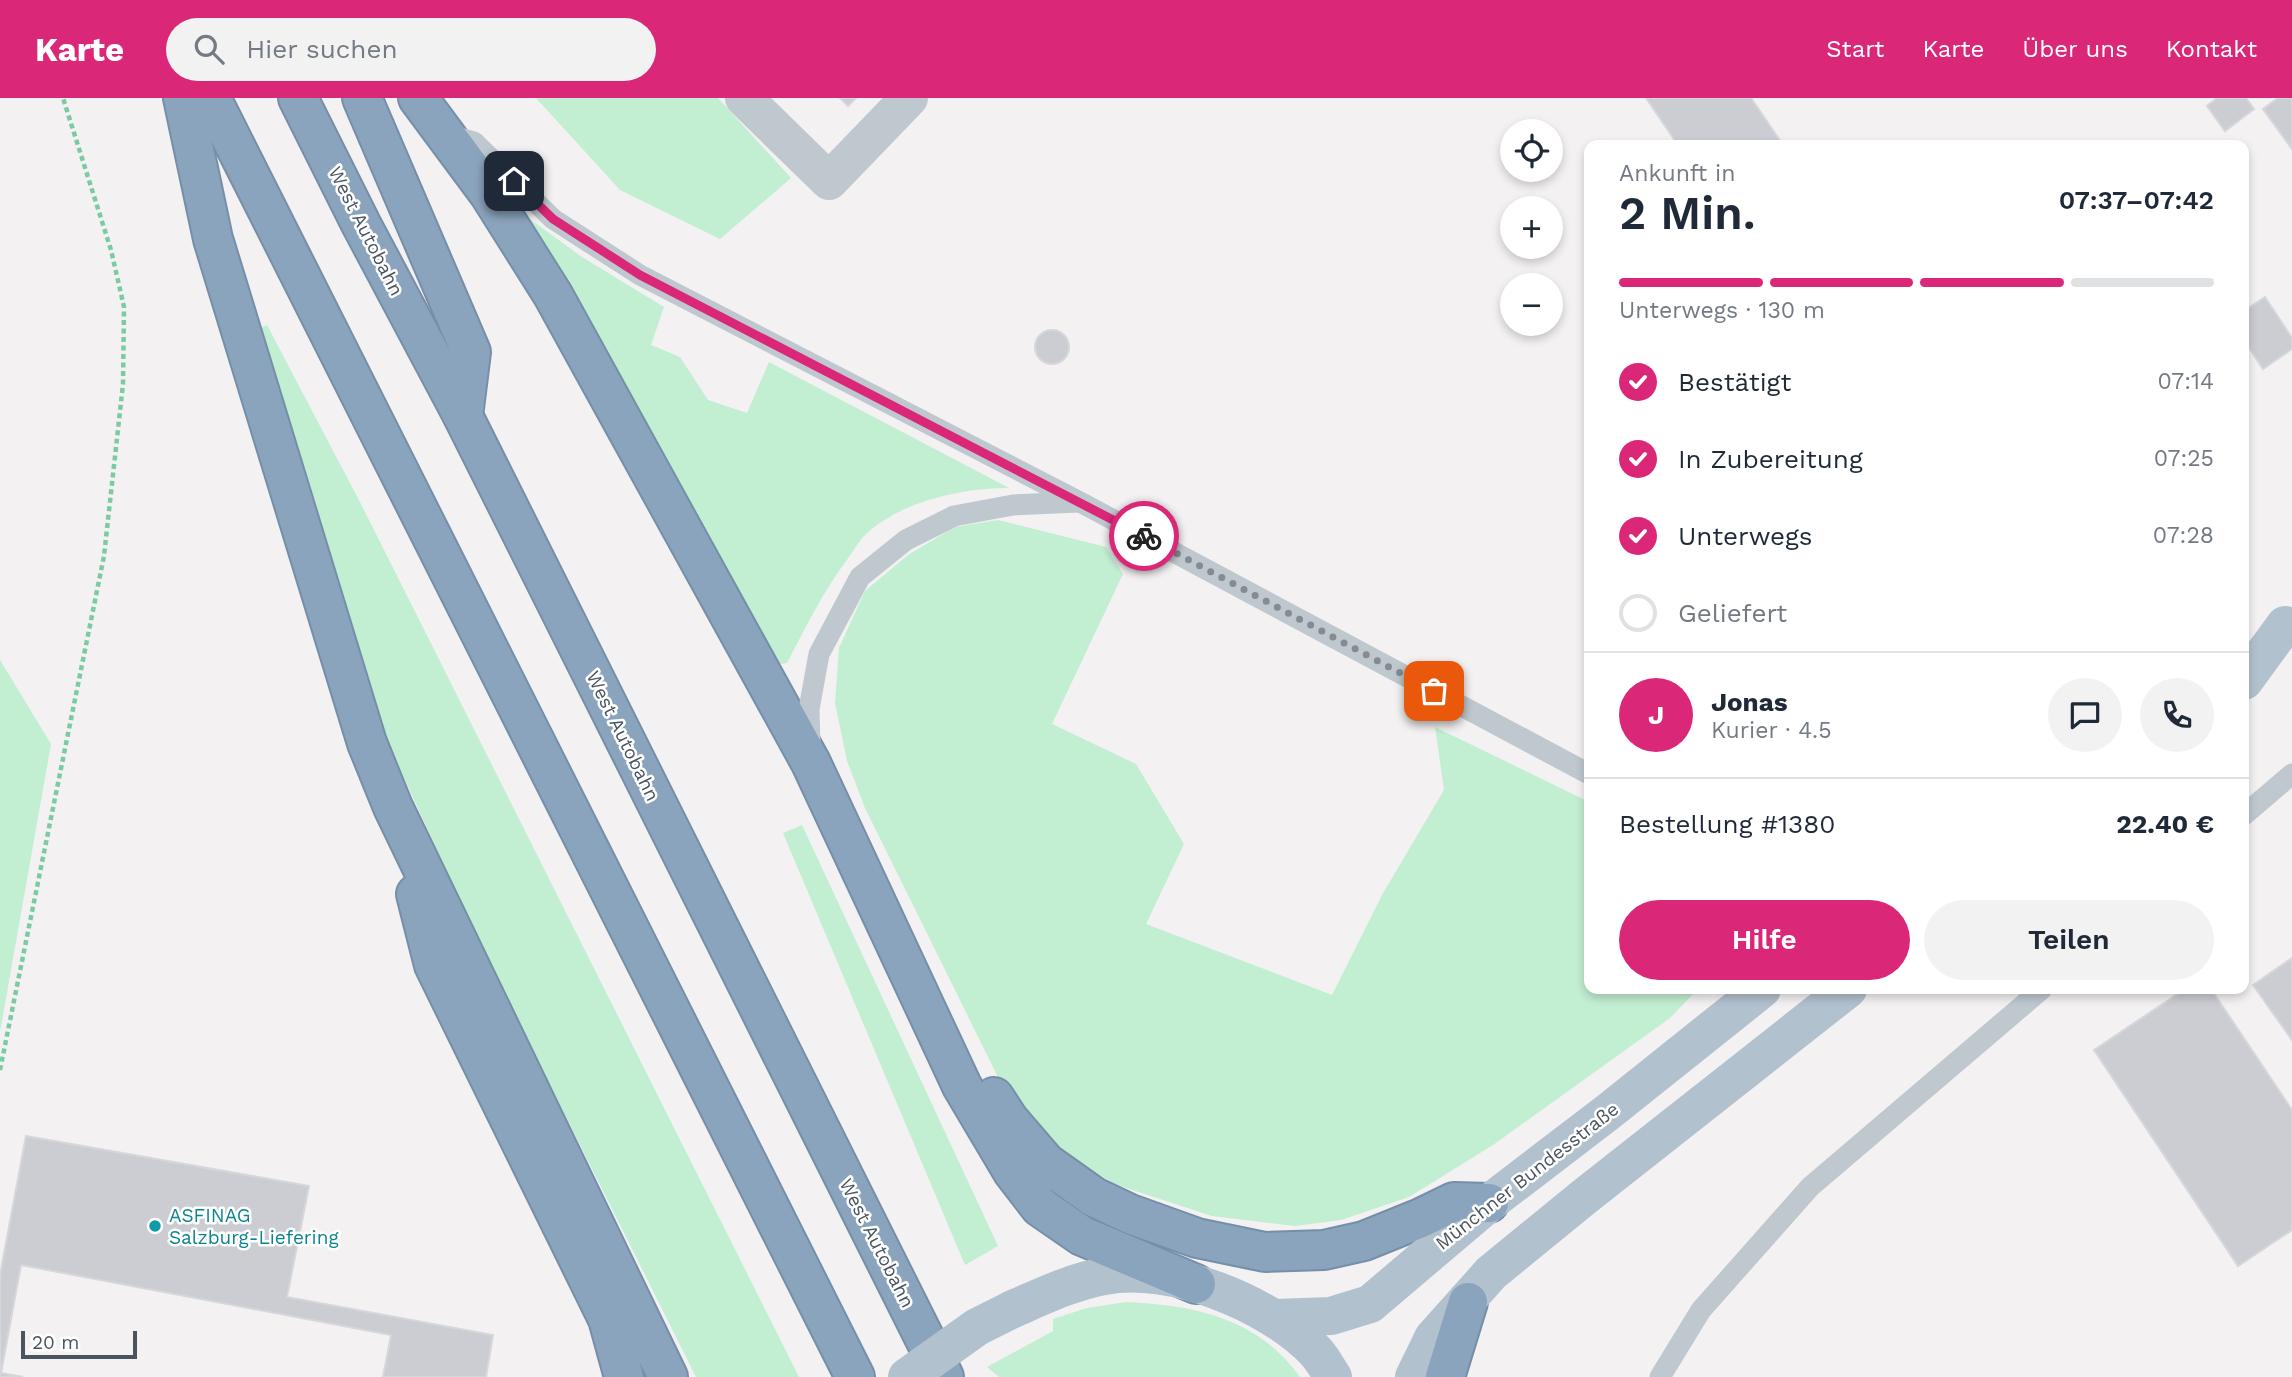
<!DOCTYPE html>
<html lang="de">
<meta charset="utf-8">
<style>
body{margin:0;font-family:"Work Sans",sans-serif;background:#f2f2f3;color:#1f2937;height:100vh;display:flex;flex-direction:column;font-size:26px;white-space:nowrap}
*{box-sizing:border-box;margin:0}
p{font-size:23px;color:#747a83}
.icon{flex:none;width:38px;height:38px;fill:none;stroke:currentColor;stroke-width:2;stroke-linecap:round;stroke-linejoin:round}
.map{position:relative;flex:1;overflow:hidden}
.side{position:absolute;left:1584px;top:42px;width:665px;height:854px;display:flex;flex-direction:column;background:#fff;border-radius:14px;box-shadow:0 4px 10px #0003}
.side>*{flex:none}
.fabs{position:absolute;left:1500px;top:21px;display:grid;gap:14px}
.fabs a{display:grid;place-items:center;width:63px;height:63px;border-radius:50%;background:#fff;box-shadow:0 4px 10px #0003;font-size:35px}
.scale{position:absolute;left:21px;bottom:18px;width:116px;box-sizing:border-box;padding-left:7px;border:4px solid #49545e;border-top:0;font-size:19px;line-height:24px;white-space:nowrap;color:#49545e;-webkit-text-stroke:5px #fff;paint-order:stroke}
.pin{position:absolute;display:grid;place-items:center;width:60px;height:60px;color:#fff;margin:-30px;border-radius:14px;box-shadow:0 4px 10px #0006}
.courier{position:absolute;display:grid;place-items:center;width:70px;height:70px;margin:-35px;border:5px solid #db2777;border-radius:50%;background:#fff;color:#222;box-shadow:0 2px 9px #0007}
.overview em{font-style:normal;font-weight:600}
.overview div{display:flex;flex-direction:column-reverse}
.overview{display:flex;align-items:center;justify-content:space-between;height:119px;padding:0 35px}
h1{font-size:46px;font-weight:600;line-height:52px}
.bar{display:grid;grid-template-columns:repeat(4,1fr);gap:10px 7px;align-content:center;height:84px;padding:0 35px}
.bar i{height:9px;border-radius:5px;background:#e0e1e3}
.bar .selected{background:#db2777}
.bar p{grid-column:span 4}
.line{display:flex;align-items:center;gap:18px;padding:0 35px;border-top:2px solid #e0e1e3}
.line div{flex:1}
.round{display:grid;place-items:center;flex:none;width:74px;height:74px;border-radius:37px;background:#f2f2f3}
ol{padding:0 35px;list-style:none}
li{display:flex;align-items:center;gap:21px;height:77px}
li p{margin-inline-start:auto}
li .icon{padding:7px;border-radius:50%;background:#db2777;color:#fff;stroke-width:4}
li:last-child{color:#747a83}
li i{width:38px;height:38px;border:4px solid #e0e1e3;border-radius:50%}
.primary-button{display:flex;gap:14px;margin-top:auto;padding:14px 35px}
.primary-button a{flex:1;height:80px;border-radius:42px;background:#db2777;color:#fff;font-size:28px;font-weight:600;line-height:80px;text-align:center}
.primary-button a+a{background:#f2f2f3;color:#1f2937}
header{display:flex;align-items:center;gap:42px;box-sizing:border-box;height:98px;padding:0 35px;background:#db2777;color:#fff}
header strong{font-size:33px}
nav{display:flex;gap:38px;margin-inline-start:auto;font-size:24px}
.search{width:490px;height:63px;background:#f2f2f3;display:flex;align-items:center;gap:18px;box-sizing:border-box;padding:0 24px;border-radius:38px;color:#747a83;font-size:26px}
.map>svg:first-child{display:block}
</style>
<header>
<strong>Karte</strong>
<div class="search"><svg class="icon" aria-label="search" viewBox="0 0 24 24"><circle cx="10" cy="10" r="6"/><path d="M15 15l6 6"/></svg>Hier suchen</div>
<nav><a>Start</a><a>Karte</a><a>Über uns</a><a>Kontakt</a></nav>
</header>
<div class="map">
<svg width="2292" height="1279" viewBox="0 0 2292 1279">
<rect width="100%" height="100%" fill="#f3f1f1"/>
<g fill="#c2eed2">
<path d="M536 0H718L791 80 720 141 620 92Z"/>
<path d="M527 119 582 159 664 209 651 247 680 259 708 302 747 315 769 264 1009 390C961 390 901 403 865 437 859 443 854 452 849 459 824 492 806 528 787 565L780 566 747 517 522 122Z"/>
<path d="M267 227 362 408 799 1279H696L530 947 469 822 379 625 264 244 261 230Z"/>
<path d="M998 422 1106 449 1123 476 1052 626 1136 666 1184 746 1146 826 1332 897 1382 797 1444 692 1435 629 1589 704V891H1697L1696 893 1670 920 1493 1047 1409 1099 1341 1122 1295 1128 1212 1118 1114 1086 1056 1049 998 979 865 710 847 663 835 605 839 550 865 493 908 457 955 429Z"/>
<path d="M0 562 51 646 0 934Z"/>
<path d="M802 727 998 1148 965 1167 783 735Z"/>
<path d="M1126 1204C1194 1207 1258 1220 1300 1279H999L987 1269 1053 1233V1221L1087 1210Z"/>
</g>
<g fill="#cbcdd3" stroke="#d5d7dc" stroke-width="2">
<path d="M840 0H856L848 8Z"/>
<path d="M1646 0H1751L1783 47H1678Z"/>
<path d="M2217 0H2246L2254 11 2225 33 2207 8Z"/>
<path d="M2278 0H2292V51L2263 11Z"/>
<path d="M2265 199 2292 240V251L2263 271 2244 242V213Z"/>
<circle cx="1052" cy="249" r="17"/>
<path d="M2292 860V942L2253 887Z"/>
<path d="M2185 891H2211L2292 1012V1132L2238 1168 2094 952Z"/>
<path d="M26 1038 309 1088 287 1199 493 1237 486 1279H383L391 1237 21 1167 1 1275 23 1279H0V1177Z"/>
</g>
<g fill="none" stroke-linecap="round" stroke-linejoin="round">
<defs>
<g id="motorway">
<path d="M183 0 213 141 367 645 393 709 668 1279"/>
<path d="M211 0 855 1279"/>
<path d="M298 0 361 126 463 318 944 1279"/>
<path d="M362 0 471 254 463 318"/>
<path d="M418 0 490 97 553 197 811 665 962 988 1013 1074 1040 1109 1082 1138 1196 1186"/>
<path d="M416 796 434 867 608 1221 624 1279"/>
<path d="M994 999 1009 1022 1046 1065 1094 1099 1130 1116 1197 1140 1265 1154 1324 1152 1364 1143 1421 1120 1454 1104 1489 1105"/>
<path d="M1445 1279 1468 1204"/>
</g>
</defs>
<use href="#motorway" stroke="#768fa9" stroke-width="42"/>
<path stroke="#7bcba2" stroke-width="4.5" stroke-dasharray="5 3.5" stroke-linecap="butt" d="M0 972 104 458 123 286 124 209 111 152 63 0"/>
<g stroke="#bfc8cf" stroke-width="21">
<path d="M450 37 474 44 553 121 640 177 1080 404 1589 676"/>
<path d="M810 649 809 611 819 556 860 479 906 442 954 418 1013 407 1078 404"/>
<path d="M2244 717 2292 676"/>
<path d="M1660 1279 1701 1212 1810 1089 2042 891"/>
</g>
<path stroke="#bfc8cf" stroke-width="38" d="M744 0 829 83 909 0"/>
<g stroke="#b2c1ce" stroke-width="38">
<path d="M2244 583 2285 527"/>
<path d="M1013 1211C1043 1198 1072 1184 1104 1178 1170 1165 1269 1205 1315 1253 1322 1260 1327 1270 1333 1279"/>
<path d="M1275 1220 1331 1218 1370 1206 1489 1105 1608 1014 1762 891"/>
<path d="M1414 1279 1433 1240 1491 1175 1584 1099 1848 891"/>
</g>
<use href="#motorway" stroke="#8ba4bd" stroke-width="38"/>
<path stroke="#b2c1ce" stroke-width="38" d="M907 1279 977 1229 1013 1211"/>
</g>
<g fill="none" stroke-linecap="round" stroke-linejoin="round">
<path stroke="#848b91" stroke-width="7" stroke-dasharray="0 12.6" d="M1144 438 1434 593"/>
<path stroke="#db2777" stroke-width="9" d="M514 83 553 121 640 177 1144 438"/>
</g>
<circle fill="#0f9aa8" stroke="#fff" stroke-width="2.5" cx="155" cy="1128" r="7"/>
<g text-anchor="middle" dominant-baseline="central" stroke-width="5" stroke-linejoin="round" paint-order="stroke">
<g font-size="19" fill="#49545e" stroke="#fff">
<text transform="translate(366 133) rotate(63)">West Autobahn</text>
<text transform="translate(623 638) rotate(64)">West Autobahn</text>
<text transform="translate(1527 1078) rotate(-38)">Münchner Bundesstraße</text>
<text transform="translate(877 1145) rotate(63)">West Autobahn</text>
</g>
<g font-size="19" fill="#0d838f" stroke="#fff" text-anchor="start">
<text x="169" y="1117">ASFINAG<tspan x="169" dy="22">Salzburg-Liefering</tspan></text>
</g>
</g>
</svg>
<div class="fabs">
<a><svg class="icon" aria-label="locate" viewBox="0 0 24 24"><circle cx="12" cy="12" r="6"/><path d="M12 2v4M12 18v4M2 12h4M18 12h4"/></svg></a>
<a>+</a>
<a>−</a>
</div>
<div class="scale">20 m</div>
<div class="pin" style="left:1434px;top:593px;background:#ea580c"><svg class="icon" aria-label="bag" viewBox="0 0 24 24"><path d="M5 8h14l-1 12H6zM9 8a3 3 0 0 1 6 0"/></svg></div>
<div class="pin" style="left:514px;top:83px;background:#1f2937"><svg class="icon" aria-label="home" viewBox="0 0 24 24"><path d="M3 11l9-7 9 7M6 9v11h12V9"/></svg></div>
<div class="courier" style="left:1144px;top:438px"><svg class="icon" aria-label="bike" viewBox="0 0 24 24"><circle cx="6" cy="16" r="4"/><circle cx="18" cy="16" r="4"/><path d="M6 16l4-8h5l3 8M10 8l3 8H6M13 5h3"/></svg></div>
<section class="side">
<div class="overview"><div><h1>2 Min.</h1><p>Ankunft in</p></div><em>07:37–07:42</em></div>
<div class="bar"><i class="selected"></i><i class="selected"></i><i class="selected"></i><i></i><p>Unterwegs · 130 m</p></div>
<ol>
<li><svg class="icon" aria-label="check" viewBox="0 0 24 24"><path d="M5 12l5 5 9-10"/></svg>Bestätigt<p>07:14</p></li>
<li><svg class="icon" aria-label="check" viewBox="0 0 24 24"><path d="M5 12l5 5 9-10"/></svg>In Zubereitung<p>07:25</p></li>
<li><svg class="icon" aria-label="check" viewBox="0 0 24 24"><path d="M5 12l5 5 9-10"/></svg>Unterwegs<p>07:28</p></li>
<li><i></i>Geliefert</li>
</ol>
<div class="line" style="height:126px"><b class="round" style="background:#db2777;color:#fff">J</b><div><b>Jonas</b><p>Kurier · 4.5</p></div><a class="round"><svg class="icon" aria-label="chat" viewBox="0 0 24 24"><path d="M4 5h16v11H9l-5 4z"/></svg></a><a class="round"><svg class="icon" aria-label="phone" viewBox="0 0 24 24"><path d="M5 4h4l2 5-3 2q2 4 5 5l2-3 5 2v4C11 20 4 13 5 4z"/></svg></a></div>
<div class="line" style="height:91px"><div>Bestellung #1380</div><b>22.40 €</b></div>
<div class="primary-button"><a>Hilfe</a><a>Teilen</a></div>
</section>
</div>
